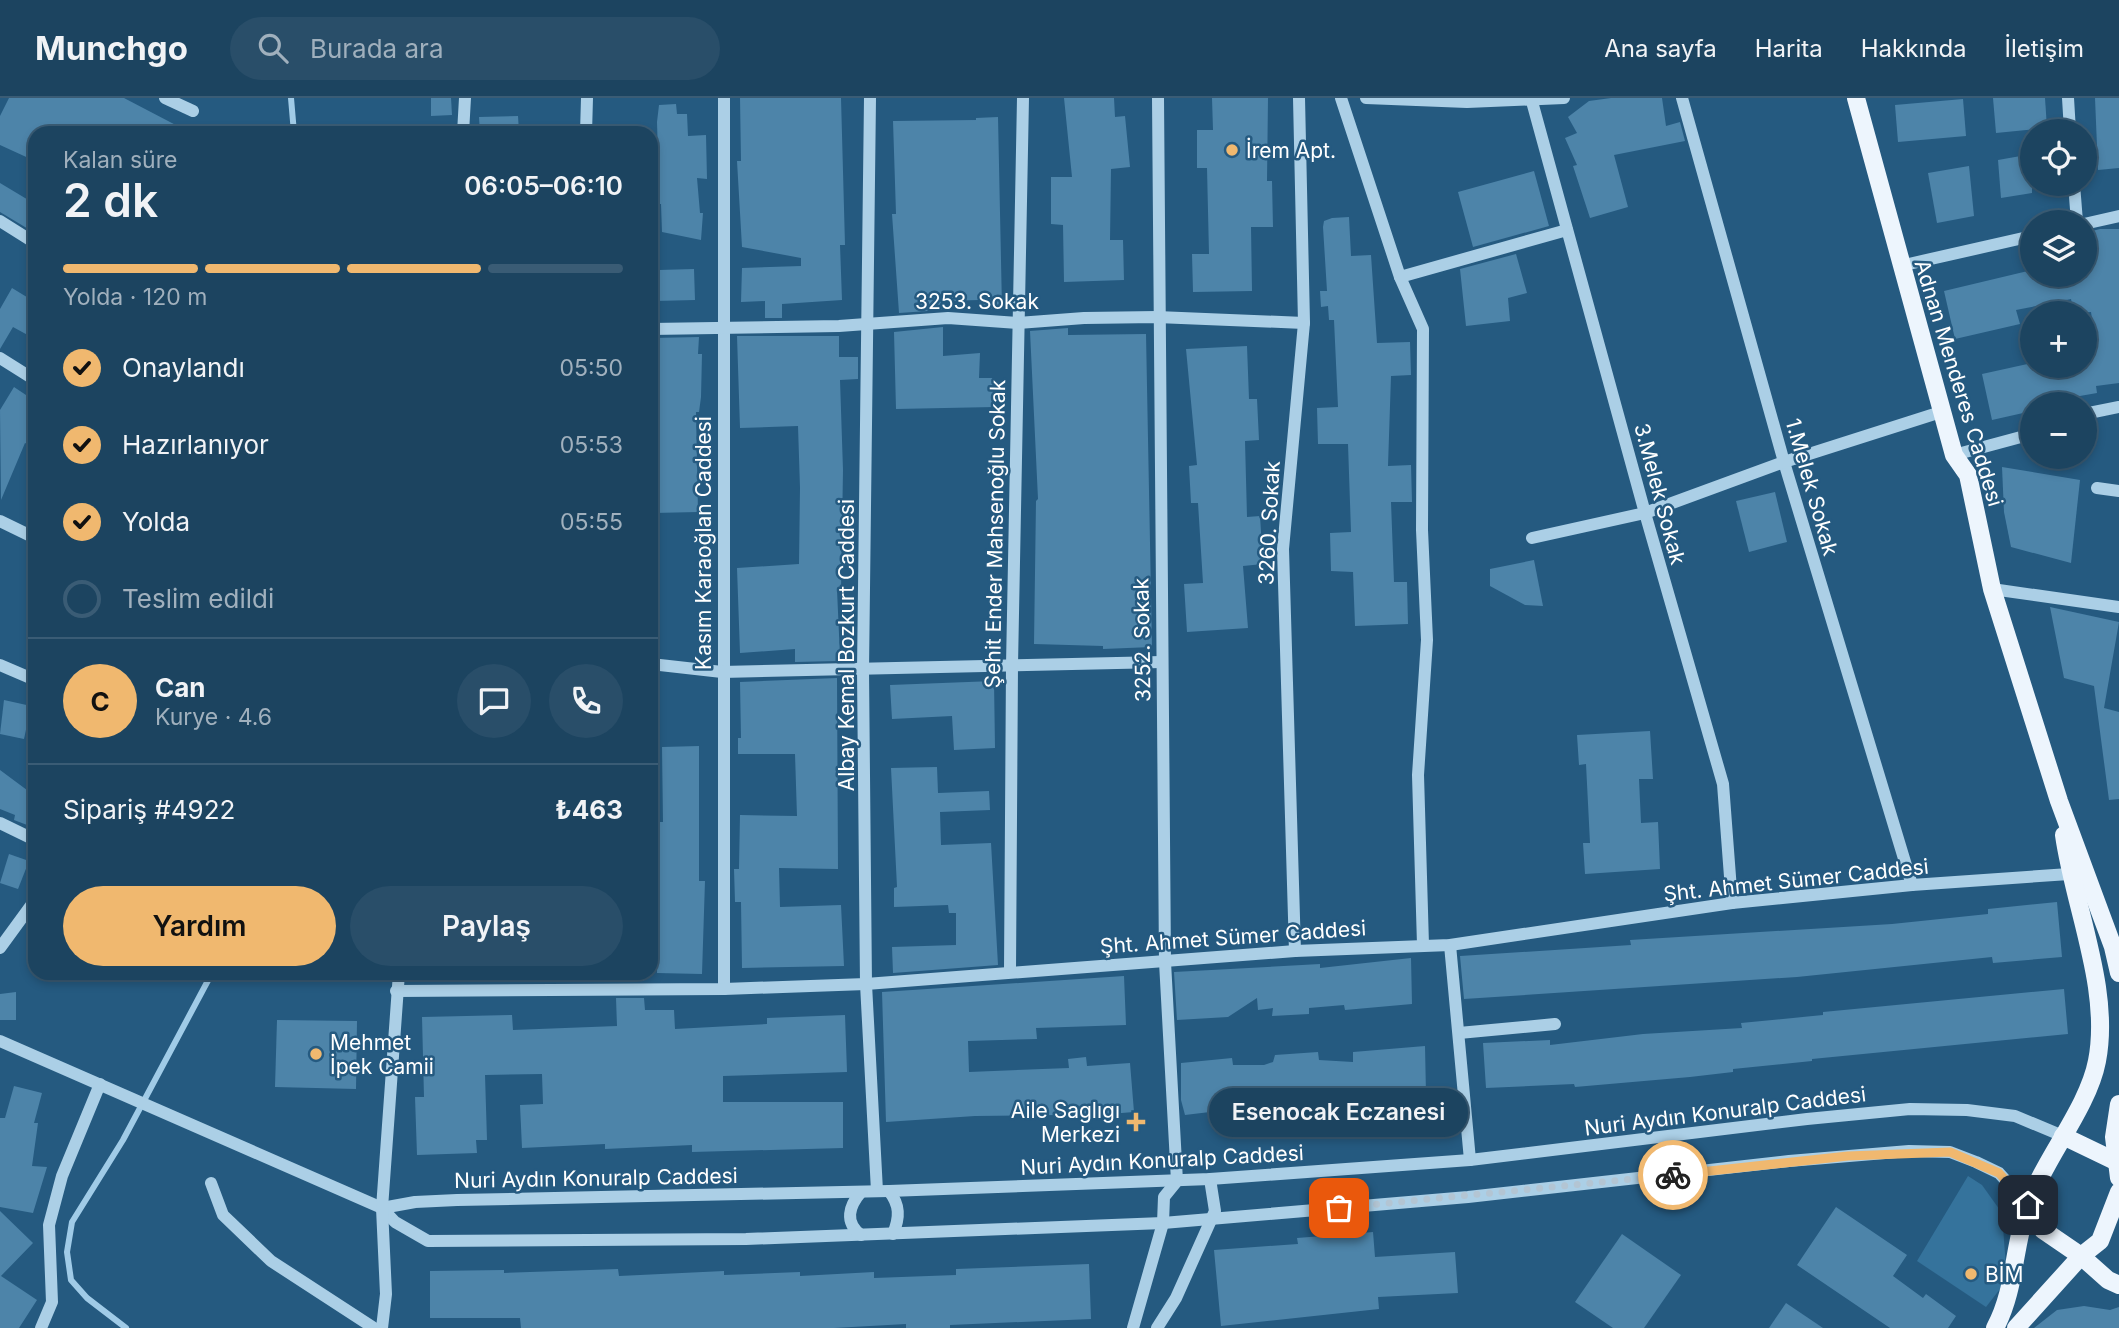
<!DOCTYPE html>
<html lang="tr">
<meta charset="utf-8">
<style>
body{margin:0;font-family:Inter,sans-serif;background:#294e69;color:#f1f3f6;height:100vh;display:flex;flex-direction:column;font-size:26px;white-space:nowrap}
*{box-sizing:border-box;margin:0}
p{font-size:23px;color:#a0b0bd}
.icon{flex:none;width:38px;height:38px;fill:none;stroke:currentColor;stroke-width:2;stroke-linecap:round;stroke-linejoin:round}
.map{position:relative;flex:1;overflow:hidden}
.sheet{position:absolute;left:28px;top:28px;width:630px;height:854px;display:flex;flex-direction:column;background:#1c4460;border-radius:21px;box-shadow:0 4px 10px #0003,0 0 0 2px #3a5c75}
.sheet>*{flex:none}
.tools{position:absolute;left:2020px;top:21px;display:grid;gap:14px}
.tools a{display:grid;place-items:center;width:77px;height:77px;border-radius:50%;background:#1c4460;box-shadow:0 4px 10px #0003,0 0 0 2px #3a5c75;font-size:35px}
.pin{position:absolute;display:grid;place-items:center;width:60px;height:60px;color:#fff;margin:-30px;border-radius:14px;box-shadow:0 4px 10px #0006}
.courier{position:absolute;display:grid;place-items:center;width:70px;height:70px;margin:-35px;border:5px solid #f0b86f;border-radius:50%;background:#fff;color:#222;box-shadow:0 2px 9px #0007}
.bubble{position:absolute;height:49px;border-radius:24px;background:#1c4460;box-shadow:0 4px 10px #0003,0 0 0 2px #3a5c75;font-size:23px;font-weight:600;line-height:49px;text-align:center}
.head em{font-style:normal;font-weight:600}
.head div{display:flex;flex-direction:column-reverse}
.head{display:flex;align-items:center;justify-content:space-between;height:119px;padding:0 35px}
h1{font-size:46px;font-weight:600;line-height:52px}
.bar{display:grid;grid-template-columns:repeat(4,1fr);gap:10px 7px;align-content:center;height:84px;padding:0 35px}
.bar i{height:9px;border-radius:5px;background:#3a5c75}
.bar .current{background:#f0b86f}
.bar p{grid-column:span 4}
.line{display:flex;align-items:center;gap:18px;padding:0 35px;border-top:2px solid #3a5c75}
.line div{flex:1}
.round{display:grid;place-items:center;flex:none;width:74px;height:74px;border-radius:37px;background:#294e69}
ol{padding:0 35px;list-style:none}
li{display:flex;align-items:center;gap:21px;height:77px}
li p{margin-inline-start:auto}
li .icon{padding:7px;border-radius:50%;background:#f0b86f;color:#111;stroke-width:4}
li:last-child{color:#a0b0bd}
li i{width:38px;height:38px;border:4px solid #3a5c75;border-radius:50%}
.cta{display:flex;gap:14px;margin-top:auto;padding:14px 35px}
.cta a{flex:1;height:80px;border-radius:42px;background:#f0b86f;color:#111;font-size:28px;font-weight:600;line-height:80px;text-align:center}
.cta a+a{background:#294e69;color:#f1f3f6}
header{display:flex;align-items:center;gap:42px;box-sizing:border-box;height:98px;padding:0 35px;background:#1c4460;border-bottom:2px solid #3a5c75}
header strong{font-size:33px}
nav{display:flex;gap:38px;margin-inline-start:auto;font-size:24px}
.search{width:490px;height:63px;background:#294e69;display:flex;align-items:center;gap:18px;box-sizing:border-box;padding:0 24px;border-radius:38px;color:#a0b0bd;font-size:26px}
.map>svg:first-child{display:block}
</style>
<header>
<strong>Munchgo</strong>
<div class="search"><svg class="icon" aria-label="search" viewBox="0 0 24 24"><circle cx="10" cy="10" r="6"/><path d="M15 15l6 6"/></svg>Burada ara</div>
<nav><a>Ana sayfa</a><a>Harita</a><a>Hakkında</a><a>İletişim</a></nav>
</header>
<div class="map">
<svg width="2119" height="1230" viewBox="0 0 2119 1230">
<rect width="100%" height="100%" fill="#255a80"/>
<path fill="#35739c" d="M1968 1078 1982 1087 2002 1115 2006 1170 2000 1191 1986 1209 1917 1163Z"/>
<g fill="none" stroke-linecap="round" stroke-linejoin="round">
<g stroke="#a0cbe7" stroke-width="6">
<path d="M291 0 294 35"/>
<path d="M126 1230 87 1200 71 1182 67 1154 72 1124 123 1042 212 875"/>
</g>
</g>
<g fill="#4d84a9">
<path d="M9 0H124L191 35H35V63L0 47V18Z"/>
<path d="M431 0H451L452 17 431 18Z"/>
<path d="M740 0H841L845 147H840L842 202 782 206V220H765V203L741 204 742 170 801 168V160L742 149 737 63H741Z"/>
<path d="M1064 0H1114L1115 19 1125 18 1130 69 1111 71 1110 142H1123L1124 182 1064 184 1063 127 1051 126V79H1072Z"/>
<path d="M1212 0H1268L1267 83H1272L1273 129H1251L1252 193 1193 194 1192 156H1209L1207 70H1197V32H1213Z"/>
<path d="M1611 0H1662L1666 28 1680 24 1685 43 1614 57 1628 109 1590 120 1573 68 1577 67 1565 40 1577 35 1568 19 1589 3Z"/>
<path d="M1993 0H2045L2047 30 1996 35Z"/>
<path d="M2095 0H2119V70L2098 72Z"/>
<path d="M1963 1 1966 38 1898 44 1895 7Z"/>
<path d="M676 6 677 16H687L688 38 706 37 707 81 697 80 700 115H703L701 142 662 134 661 106H657L656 91 659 90 657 24 659 7Z"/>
<path d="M518 18 519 35H480L479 19Z"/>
<path d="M998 19 1002 210 979 211V202L942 203V212L899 215 892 116H896L893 23 976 22V20Z"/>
<path d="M2032 56V95L2001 100 1998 62Z"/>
<path d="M1969 68 1974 118 1937 125 1928 75Z"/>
<path d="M1534 73 1549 128 1473 149 1458 94Z"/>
<path d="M0 85 35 106V125L30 132 0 114Z"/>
<path d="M1349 119 1351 158 1371 157 1377 245 1410 244 1411 277 1391 278 1388 368 1411 367 1412 404H1391L1394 484H1407L1408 526 1355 528 1353 474 1331 473 1330 435 1351 434 1348 346H1318L1317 310 1338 309 1334 222H1329L1328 208 1321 209 1320 193H1327L1323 129 1324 123 1332 120Z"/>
<path d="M2100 131H2119V285L2096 288 2097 295 2057 302 2058 306H2032V313L1992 322 1982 276 2032 265V268H2084V250L2096 248 2091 214 2074 215 2071 201 2016 212 2020 226 1955 241 1944 193 2032 172V177H2084V135Z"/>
<path d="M1516 156 1527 195 1508 200 1510 223 1466 228 1460 171Z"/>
<path d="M694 171 695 202 655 203 654 183H659V172Z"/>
<path d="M12 190 35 204V241L13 229 0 251V211Z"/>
<path d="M943 229V258L980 255 979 280H993L994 309 896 311 894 234Z"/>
<path d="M1068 230V237L1146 236 1152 549 1103 551V548L1034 546 1036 403 1038 401 1030 233Z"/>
<path d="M737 238H839V259H858V281L840 282 843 372 841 492H837L840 558H837V563L795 564V551L740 555 737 470 799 466 800 390 798 328 740 330Z"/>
<path d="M699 239 698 256H702L701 299 699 314H696L698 414 653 415V240Z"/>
<path d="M1247 248 1249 301H1257L1259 342 1245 343 1247 419 1260 418 1263 466 1243 468 1248 530 1187 534 1184 486 1203 485 1198 405H1191L1189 368 1197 367 1186 251Z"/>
<path d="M14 289 35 303V350L25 345 1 402 0 312Z"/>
<path d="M2002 369 2080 382 2071 465 2011 449 2004 414Z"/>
<path d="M1775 394 1787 444 1749 454 1736 403Z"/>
<path d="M1534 462 1543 508 1525 507 1490 488V471Z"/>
<path d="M2050 509 2119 524 2104 610 2119 614V701L2109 702 2094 588 2064 580Z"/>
<path d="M837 580 838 771 779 770 780 809 841 807 844 868 742 870 741 804H735L734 771H739L740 717 797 718 795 656H738V640H741L740 584Z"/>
<path d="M994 583 995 650 954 652 952 618 892 621 890 587Z"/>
<path d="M4 602 31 608 24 641 0 636Z"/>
<path d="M1650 633 1653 681H1639L1641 725 1658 724 1660 771 1585 776 1583 745H1590L1586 666 1579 667 1577 637Z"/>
<path d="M699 648V783H705L702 876 657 875 658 724H663L662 649Z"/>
<path d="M937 669 938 695 989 693 990 712 940 714 941 747 991 745 998 867 893 875 892 849 956 847V815H949L948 807 894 809V790L897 789 891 670Z"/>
<path d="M0 672 35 698V730L14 722 15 717 0 711Z"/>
<path d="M9 756 29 763 18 791 0 785Z"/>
<path d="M2057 804 2062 859 1993 865 1992 859 1797 879 1464 901 1460 858 1631 847 1630 842 1892 826 1988 816V811Z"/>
<path d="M1411 860 1412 906 1345 912 1344 907 1309 910V916L1272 918 1273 910 1258 912 1257 900 1228 919 1177 922 1174 874 1320 866V870Z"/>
<path d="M615 875H643L644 883H616Z"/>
<path d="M1124 878 1126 927 1036 930 1037 941 968 943 969 974 1069 970 1068 961 1086 959 1087 968 1130 965 1134 1014 1060 1020V1017L975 1018 886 1024 882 894Z"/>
<path d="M2064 891 2068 936 1812 961V963L1733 971V974L1690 979 1575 989 1574 986 1486 990 1483 945 1550 942V947L1643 936 1742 930 1741 925 1823 917V914Z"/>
<path d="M16 894V922H0V896Z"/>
<path d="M616 900H644L645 912H674L675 931 767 926V920L845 917 847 974 723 978V1004H843V1050L692 1054V1047L605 1051V1046L522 1050 520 1007 543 1006 542 976 485 977 487 1042H476L477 1055 417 1057 415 999H424L422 919 512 917 513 932 617 928Z"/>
<path d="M277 922 357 923 356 991 275 989Z"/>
<path d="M1425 948 1426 996 1328 1000 1329 1004 1243 1008V1010L1185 1017 1181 1002V965L1232 960 1233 967H1264L1273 964 1275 957 1318 954 1319 962 1353 964V954Z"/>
<path d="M14 988 42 995 34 1025H38L32 1068 47 1069 33 1115 0 1109V1020H5Z"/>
<path d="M1836 1109 1907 1157 1893 1178 1923 1200 1926 1196 1956 1218 1948 1230H1890L1797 1167Z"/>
<path d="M0 1113 33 1145 1 1178 37 1202 19 1230H0Z"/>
<path d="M1373 1134 1375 1159 1455 1154 1458 1195 1378 1199 1379 1211 1221 1228 1214 1152 1298 1146 1297 1140Z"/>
<path d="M1622 1136 1681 1177 1644 1230H1613L1575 1204Z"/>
<path d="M1089 1166 1091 1221 950 1227V1230H906V1226L834 1230H521L520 1220H430V1173L504 1172V1175L618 1171 619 1178 724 1173V1177L800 1174V1178L874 1174V1180L956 1177V1171Z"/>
<path d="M1786 1205 1823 1230H1769Z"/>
<path d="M2084 1208 2110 1212 2119 1209V1230H2034L2057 1212Z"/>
</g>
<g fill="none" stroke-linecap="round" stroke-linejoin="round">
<g stroke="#abcfe6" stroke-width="12">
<path d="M165 0 193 13"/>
<path d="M724 0V891"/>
<path d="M870 0 863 572 866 886 877 1093"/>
<path d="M1341 0 1400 179 1423 231 1422 432 1427 542 1418 677 1423 847"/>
<path d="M1366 0 1467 4 1564 0"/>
<path d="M1531 0 1645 415 1723 686 1732 805"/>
<path d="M1682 0 1784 364 1912 787"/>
<path d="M2068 0 2070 33"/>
<path d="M463 35 465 0"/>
<path d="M586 35 587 0"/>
<path d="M2074 86 2077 124"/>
<path d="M0 123 35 145"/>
<path d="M2084 126 2119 118"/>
<path d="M1900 168 2032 138"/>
<path d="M1400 179 1567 132"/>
<path d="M651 231 839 228 948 220 1018 225 1084 220 1157 219 1304 225"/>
<path d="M0 260 35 282"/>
<path d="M2084 316 2119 309"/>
<path d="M1954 357 2032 336"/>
<path d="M2097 390 2119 393"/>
<path d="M0 423 35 440"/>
<path d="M1532 440 1645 415 1784 364 1944 313"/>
<path d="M1992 491 2119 509"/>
<path d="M651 566 722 574 1162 564"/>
<path d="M0 567 35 582"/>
<path d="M0 725 35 742"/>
<path d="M1450 847 1470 1062"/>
<path d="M0 850 35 802"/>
<path d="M1295 853 1283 451 1304 225 1299 0"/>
<path d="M1010 873 1012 567 1023 0"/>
<path d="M396 893 724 891 866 886 1295 853 1450 847 1732 805 1912 787 2069 776"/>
<path d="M1459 935 1555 926"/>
<path d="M0 943 382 1110 395 1124 428 1143 746 1141 1163 1125 1468 1099 1789 1063 1909 1053 1950 1054 1976 1064 1999 1075 2028 1107"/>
<path d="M211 1085 223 1117 271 1163 374 1230"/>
<path d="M889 1093C900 1107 900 1119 893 1136"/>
<path d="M382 1110 415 1104 457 1102 889 1093 1210 1081 1470 1062 1807 1021 1910 1011 1967 1012 2015 1018 2063 1038"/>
<path d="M861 1137C844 1124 849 1108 861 1094"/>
<path d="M41 1230 52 1204 49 1127 62 1078 100 986"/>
<path d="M382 1230 386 1196 382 1110 399 875"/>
<path d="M1133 1230 1163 1125 1164 1099 1177 1083 1165 864 1158 0"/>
<path d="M1157 1230 1176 1200 1215 1113 1210 1081"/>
</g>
<g stroke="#edf5fd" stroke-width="18">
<path d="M1856 0 1954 357 1968 377 1992 491 2059 703 2113 849 2119 875"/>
<path d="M2119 1006 2114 1039 2119 1080"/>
<path d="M2063 1038 2119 1065"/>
<path d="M2028 1107 2043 1132 2081 1158 2108 1182 2119 1187"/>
<path d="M1995 1230C2016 1191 2013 1148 2028 1107 2044 1061 2088 1010 2097 963 2111 891 2074 809 2064 737"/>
<path d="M2016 1230 2081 1158 2100 1143 2119 1094"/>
</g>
</g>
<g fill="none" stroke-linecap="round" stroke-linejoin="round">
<path stroke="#b3c5d3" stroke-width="7" stroke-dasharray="0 12.6" d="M1339 1110 1673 1077"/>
<path stroke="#f0b86f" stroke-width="9" d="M1673 1077 1848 1058 1950 1054 1999 1075 2028 1107"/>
</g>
<g fill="#f0b86f" stroke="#255a80" stroke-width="2.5">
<circle cx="1232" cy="52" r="7"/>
<circle cx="316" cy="956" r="7"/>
<path d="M1132.5 1013.5h7v7h7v7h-7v7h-7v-7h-7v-7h7z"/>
<circle cx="1971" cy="1176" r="7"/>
</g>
<g text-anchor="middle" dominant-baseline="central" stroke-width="5" stroke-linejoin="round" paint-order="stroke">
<g font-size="21" fill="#fff" stroke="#255a80" text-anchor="start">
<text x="1246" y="52">İrem Apt.</text>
<text x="330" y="944">Mehmet<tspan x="330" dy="24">İpek Camii</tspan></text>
<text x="1120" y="1012" text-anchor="end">Aile Saglıgı<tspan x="1120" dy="24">Merkezi</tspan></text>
<text x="1985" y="1176">BİM</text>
</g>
<g font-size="21" fill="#fff" stroke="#255a80">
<text x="977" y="203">3253. Sokak</text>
<text transform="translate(1959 285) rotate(73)">Adnan Menderes Caddesi</text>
<text transform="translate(1812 389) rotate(74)">1.Melek Sokak</text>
<text transform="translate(1660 396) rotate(75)">3.Melek Sokak</text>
<text transform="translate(1269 425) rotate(-87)">3260. Sokak</text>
<text transform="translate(995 436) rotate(-89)">Şehit Ender Mahsenoğlu Sokak</text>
<text transform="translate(703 445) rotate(-90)">Kasım Karaoğlan Caddesi</text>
<text transform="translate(1142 542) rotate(-91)">3252. Sokak</text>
<text transform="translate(846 547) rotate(-90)">Albay Kemal Bozkurt Caddesi</text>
<text transform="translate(1796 782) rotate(-6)">Şht. Ahmet Sümer Caddesi</text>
<text transform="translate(1233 839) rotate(-4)">Şht. Ahmet Sümer Caddesi</text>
<text transform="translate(1725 1013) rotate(-7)">Nuri Aydın Konuralp Caddesi</text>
<text transform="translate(1162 1062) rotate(-3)">Nuri Aydın Konuralp Caddesi</text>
<text transform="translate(596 1080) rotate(-1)">Nuri Aydın Konuralp Caddesi</text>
</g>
</g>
</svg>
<div class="tools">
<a><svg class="icon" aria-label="locate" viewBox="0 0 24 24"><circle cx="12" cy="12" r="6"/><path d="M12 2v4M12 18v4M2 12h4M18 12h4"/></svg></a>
<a><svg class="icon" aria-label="layers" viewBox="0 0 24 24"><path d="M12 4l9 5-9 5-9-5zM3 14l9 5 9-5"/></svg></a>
<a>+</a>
<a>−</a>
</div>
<div class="pin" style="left:1339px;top:1110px;background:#ea580c"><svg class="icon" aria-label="bag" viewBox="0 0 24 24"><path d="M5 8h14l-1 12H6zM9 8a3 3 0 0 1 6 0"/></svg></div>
<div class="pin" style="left:2028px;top:1107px;background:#1f2937"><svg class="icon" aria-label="home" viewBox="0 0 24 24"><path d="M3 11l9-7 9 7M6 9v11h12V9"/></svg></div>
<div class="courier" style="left:1673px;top:1077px"><svg class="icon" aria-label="bike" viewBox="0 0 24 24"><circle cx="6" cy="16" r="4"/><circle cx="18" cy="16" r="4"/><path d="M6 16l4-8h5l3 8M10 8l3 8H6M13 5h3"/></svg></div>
<div class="bubble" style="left:1209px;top:990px;width:259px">Esenocak Eczanesi</div>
<section class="sheet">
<div class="head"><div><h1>2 dk</h1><p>Kalan süre</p></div><em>06:05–06:10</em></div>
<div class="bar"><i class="current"></i><i class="current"></i><i class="current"></i><i></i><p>Yolda · 120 m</p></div>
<ol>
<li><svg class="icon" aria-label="check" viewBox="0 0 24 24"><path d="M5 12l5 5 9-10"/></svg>Onaylandı<p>05:50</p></li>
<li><svg class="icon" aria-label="check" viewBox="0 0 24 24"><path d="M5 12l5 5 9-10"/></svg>Hazırlanıyor<p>05:53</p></li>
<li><svg class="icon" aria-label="check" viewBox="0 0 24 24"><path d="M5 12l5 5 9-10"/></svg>Yolda<p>05:55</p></li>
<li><i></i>Teslim edildi</li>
</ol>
<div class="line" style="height:126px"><b class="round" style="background:#f0b86f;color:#111">C</b><div><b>Can</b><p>Kurye · 4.6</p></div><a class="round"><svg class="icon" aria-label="chat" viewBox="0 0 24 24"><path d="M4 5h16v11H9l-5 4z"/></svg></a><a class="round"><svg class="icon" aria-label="phone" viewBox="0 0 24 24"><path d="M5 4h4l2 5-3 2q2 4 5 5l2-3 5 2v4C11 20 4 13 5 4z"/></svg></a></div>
<div class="line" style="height:91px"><div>Sipariş #4922</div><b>₺463</b></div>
<div class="cta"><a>Yardım</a><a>Paylaş</a></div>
</section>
</div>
